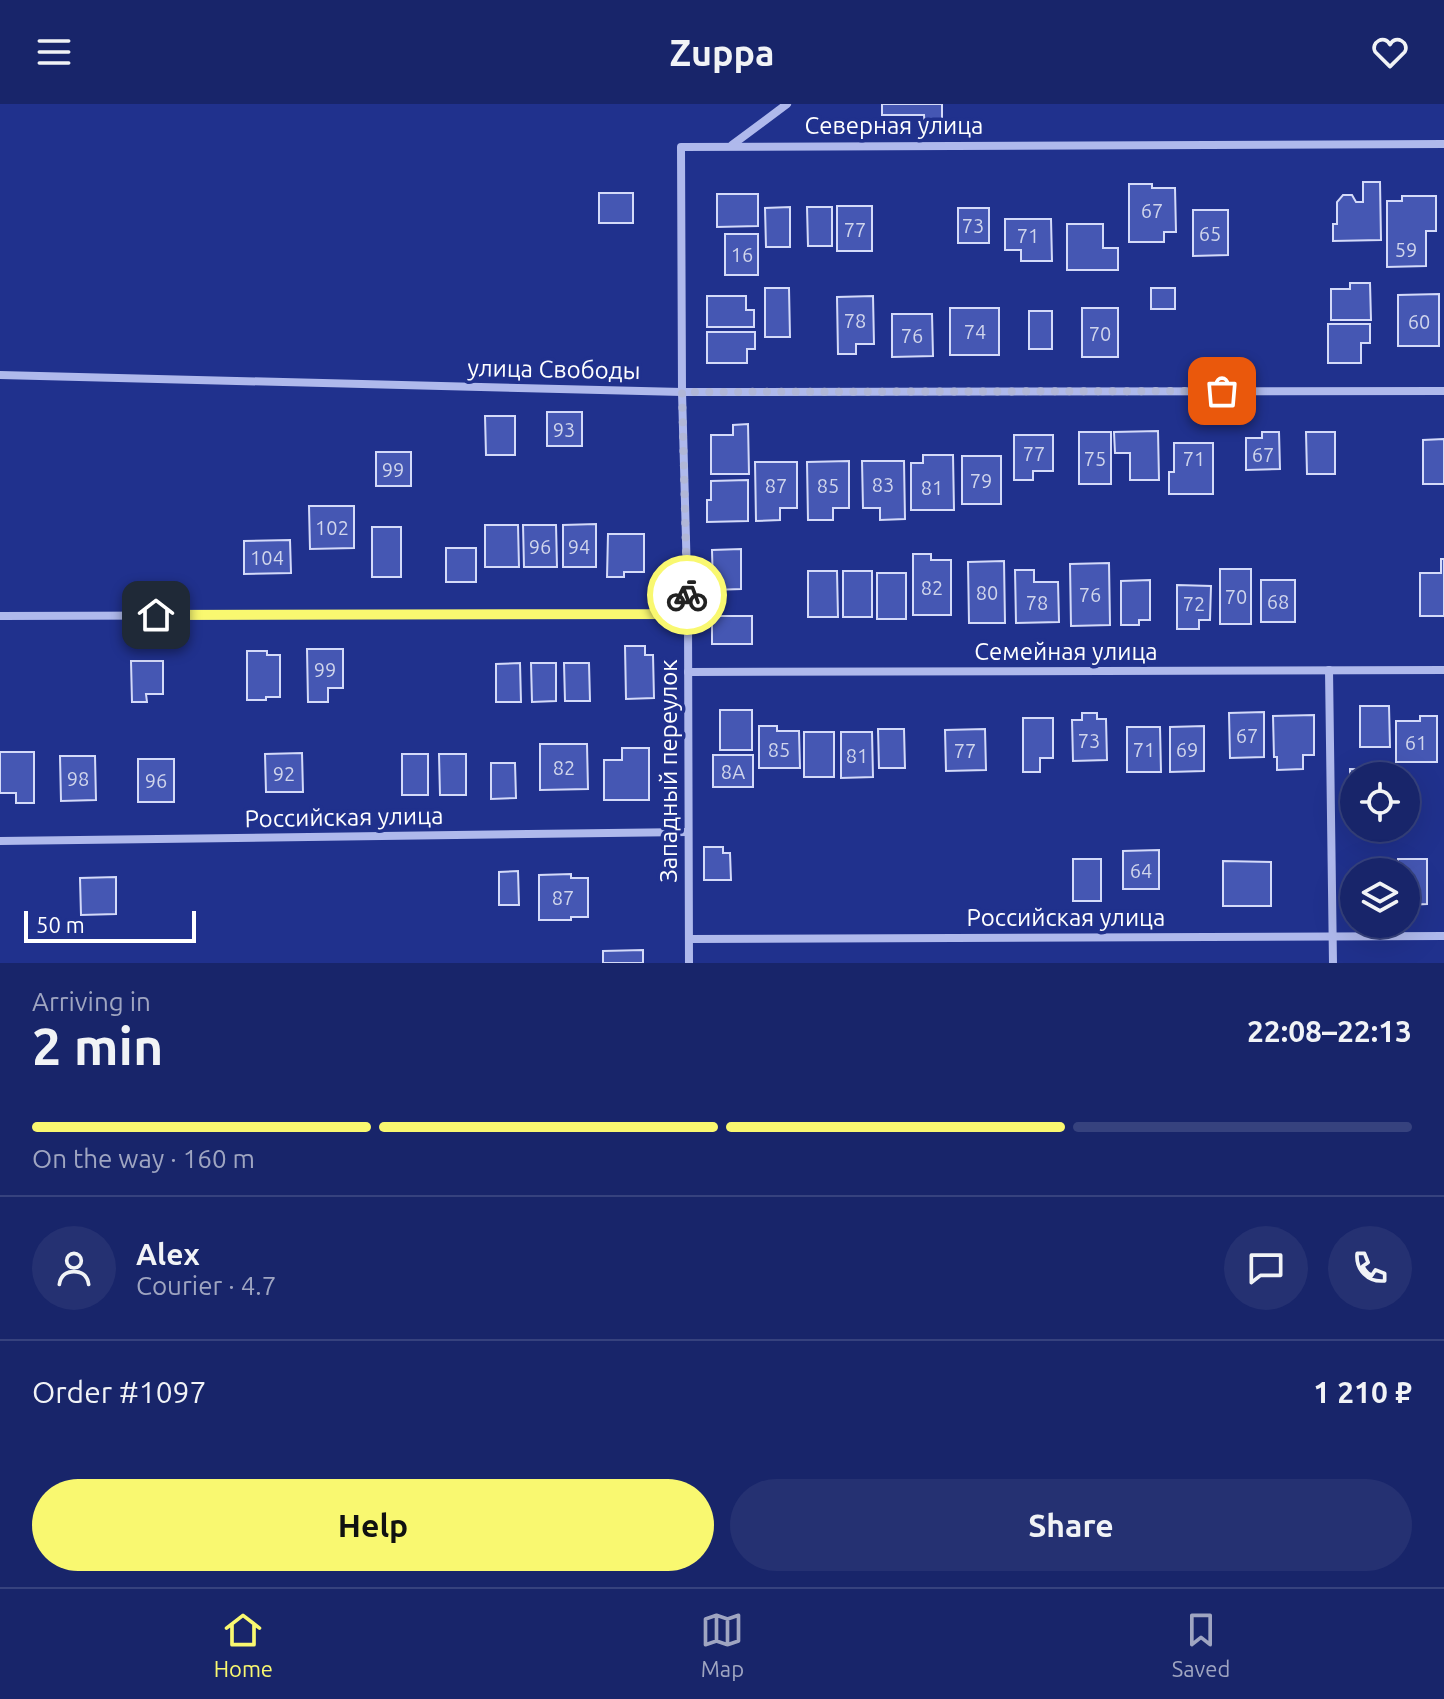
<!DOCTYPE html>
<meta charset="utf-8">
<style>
body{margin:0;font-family:Ubuntu,sans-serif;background:#253172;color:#f1f3f6;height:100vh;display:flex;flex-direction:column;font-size:30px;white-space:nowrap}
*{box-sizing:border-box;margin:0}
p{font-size:26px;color:#9fa5c1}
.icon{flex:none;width:44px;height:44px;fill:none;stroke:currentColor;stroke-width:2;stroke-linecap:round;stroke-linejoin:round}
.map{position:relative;height:859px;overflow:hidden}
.details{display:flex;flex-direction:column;background:#18256a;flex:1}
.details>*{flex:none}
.fabs{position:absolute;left:1340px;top:658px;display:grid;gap:16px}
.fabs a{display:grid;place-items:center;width:80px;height:80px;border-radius:50%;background:#18256a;box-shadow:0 8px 32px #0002,0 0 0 2px #36427e;font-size:40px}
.scale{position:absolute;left:24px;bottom:20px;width:172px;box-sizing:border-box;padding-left:8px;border:4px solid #fff;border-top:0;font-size:22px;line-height:28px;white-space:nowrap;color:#fff;-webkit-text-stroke:6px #20318d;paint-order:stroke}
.pin{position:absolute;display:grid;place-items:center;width:68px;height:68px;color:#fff;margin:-34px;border-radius:16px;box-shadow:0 4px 12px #0006}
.courier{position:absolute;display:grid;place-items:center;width:80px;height:80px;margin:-40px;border:6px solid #f9f870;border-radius:50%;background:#fff;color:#222;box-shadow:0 2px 10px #0007}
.summary em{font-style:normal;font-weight:700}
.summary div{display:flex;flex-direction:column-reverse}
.summary{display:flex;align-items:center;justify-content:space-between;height:136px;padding:0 32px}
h1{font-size:52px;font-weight:700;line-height:60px}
.bar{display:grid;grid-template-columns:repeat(4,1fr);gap:12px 8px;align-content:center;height:96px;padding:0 32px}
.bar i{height:10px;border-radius:6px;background:#36427e}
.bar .on{background:#f9f870}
.bar p{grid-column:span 4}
.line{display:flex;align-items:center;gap:20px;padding:0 32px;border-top:2px solid #36427e}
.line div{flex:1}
.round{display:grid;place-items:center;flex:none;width:84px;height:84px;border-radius:42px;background:#253172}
.action{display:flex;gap:16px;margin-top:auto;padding:16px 32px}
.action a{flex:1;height:92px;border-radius:48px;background:#f9f870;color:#111;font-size:32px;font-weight:700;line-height:92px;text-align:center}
.action a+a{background:#253172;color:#f1f3f6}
header{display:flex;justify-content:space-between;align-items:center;height:104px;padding:0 32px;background:#18256a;font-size:36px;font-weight:700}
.tabs{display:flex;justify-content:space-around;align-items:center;height:112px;border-top:2px solid #36427e;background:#18256a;font-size:22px;color:#9fa5c1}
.tabs a{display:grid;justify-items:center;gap:4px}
.tabs .on{color:#f9f870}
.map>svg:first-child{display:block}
</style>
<header><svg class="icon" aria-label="menu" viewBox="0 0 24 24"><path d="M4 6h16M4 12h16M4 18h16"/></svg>Zuppa<svg class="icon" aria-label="heart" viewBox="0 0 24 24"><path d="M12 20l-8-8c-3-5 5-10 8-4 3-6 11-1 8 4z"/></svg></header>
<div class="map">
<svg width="1444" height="859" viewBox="0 0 1444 859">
<rect width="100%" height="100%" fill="#20318d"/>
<g fill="#4557b3" stroke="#d4daf9" stroke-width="2">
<path d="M882 0H942V24L925 25 924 11H882Z"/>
<path d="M1363 78H1380L1381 136 1333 137V120H1337V98L1343 91H1352L1356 98H1363Z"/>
<path d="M1129 80H1152V84H1175L1176 128H1164V138H1129Z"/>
<rect x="599" y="89" width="34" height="30"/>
<path d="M717 90H758V122L717 123Z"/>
<path d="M1402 92H1436V127H1426V162L1387 163V97H1402Z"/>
<rect x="837" y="102" width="35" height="45"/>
<path d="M790 103V143H766L765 104Z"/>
<path d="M807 103H832V142H808Z"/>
<rect x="958" y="104" width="31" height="35"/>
<path d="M1193 106H1228V151L1193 152Z"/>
<path d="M1005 115H1051L1052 157H1021V146H1005Z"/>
<path d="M1067 120H1103V144H1118V166H1067Z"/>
<rect x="725" y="130" width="33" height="41"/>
<path d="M1350 179H1370L1371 216H1331V185H1350Z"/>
<path d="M765 184H789L790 233H765Z"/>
<rect x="1151" y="184" width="24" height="21"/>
<path d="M1439 190V242H1398V191Z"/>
<path d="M707 192H746V206H754V223H707Z"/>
<path d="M873 192 874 240H856V250H838L837 193Z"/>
<rect x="950" y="204" width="49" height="47"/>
<rect x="1082" y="204" width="36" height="49"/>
<rect x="1029" y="207" width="23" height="38"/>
<path d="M892 210H932L933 252 892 253Z"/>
<path d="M1328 220H1370V239H1361V259H1328Z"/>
<path d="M707 228H755V245H747V259H707Z"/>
<rect x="547" y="308" width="35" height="34"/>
<path d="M485 312H515V351H486Z"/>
<path d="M748 320 749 370H711V331H733V321Z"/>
<path d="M1158 327 1159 376H1130V349H1115L1114 328Z"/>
<rect x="1079" y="328" width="32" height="52"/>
<path d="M1262 328H1279L1280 365 1246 366V334H1262Z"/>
<path d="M1306 328H1335V370H1307Z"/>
<path d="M1014 331H1053V367H1033V376H1014Z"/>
<path d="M1444 335V380H1423V336Z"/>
<path d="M1174 339H1213V390H1169V368H1174Z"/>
<rect x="376" y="348" width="35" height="34"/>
<path d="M923 351H953L954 406H911V359H923Z"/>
<rect x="962" y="352" width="39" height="48"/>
<path d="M849 357V404H833V416H808L807 358Z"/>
<path d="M862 357H904L905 415 880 416V404H863Z"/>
<path d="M755 358H797V404H780V416L756 417Z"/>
<path d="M748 376V417L707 418V396H711V377Z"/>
<path d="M309 402H354V444L310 445Z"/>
<path d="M596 420V463H563V421Z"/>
<path d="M485 421H518L519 463H485Z"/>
<path d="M523 421H556L557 463H524Z"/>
<rect x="372" y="423" width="29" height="50"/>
<path d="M608 430H644V468H624V473H607Z"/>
<path d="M290 436 291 469 244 470V437Z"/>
<rect x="446" y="444" width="30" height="34"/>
<path d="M741 445V485L713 486 712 446Z"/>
<path d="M913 450H931V456H951V511H913Z"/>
<path d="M1441 455H1444V512H1420V469H1441Z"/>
<path d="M1004 457 1005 519H969L968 458Z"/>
<path d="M1109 459 1110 521 1071 522 1070 460Z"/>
<rect x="1220" y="465" width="31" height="55"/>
<path d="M1015 466H1034V478H1058L1059 518 1016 519Z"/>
<path d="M808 467H837L838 513H808Z"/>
<rect x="843" y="467" width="29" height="46"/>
<rect x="877" y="469" width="29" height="46"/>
<path d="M1150 476V516H1139V521H1121V477Z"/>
<rect x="1261" y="476" width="34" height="42"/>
<path d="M1177 481 1211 482 1210 516H1199V525H1177Z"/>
<rect x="712" y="512" width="40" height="28"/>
<path d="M625 542H645V551H653L654 594 626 595Z"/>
<path d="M307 545H343V584H328V598H308Z"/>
<path d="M247 547H267V551H280V593H266V596H247Z"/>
<path d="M131 557H163V590H146L147 598H132Z"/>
<path d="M520 559 521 598H496V560Z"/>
<path d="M531 559H556V597L532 598Z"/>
<path d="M564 559H589L590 597H565Z"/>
<path d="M1360 602H1389L1390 643H1360Z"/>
<rect x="720" y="606" width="32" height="40"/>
<path d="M1264 608V653L1230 654 1229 609Z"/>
<path d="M1082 609H1097V615H1106L1107 656 1073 657 1072 616H1082Z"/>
<path d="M1314 611V651H1303V665L1277 666V653H1274L1273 612Z"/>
<path d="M1420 612H1437V658H1396V617H1420Z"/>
<path d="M1023 614H1053V654H1040V668H1023Z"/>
<path d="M759 622H777V627H799L800 664H759Z"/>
<path d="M1204 622V667L1170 668V623Z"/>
<path d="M1127 623H1160L1161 668H1127Z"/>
<path d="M878 625H904L905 664H879Z"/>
<path d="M985 625 986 666 946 667 945 626Z"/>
<rect x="804" y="628" width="30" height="45"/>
<path d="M841 628H872L873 673 841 674Z"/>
<path d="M540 640H587L588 685 540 686Z"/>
<path d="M622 644H649V696H604V656H622Z"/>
<path d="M0 648H34V699H16V689H0Z"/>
<path d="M302 649 303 688H266L265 650Z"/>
<rect x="402" y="650" width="26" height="41"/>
<path d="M439 650H466V691H440Z"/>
<rect x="713" y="651" width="40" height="32"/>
<path d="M60 652H95L96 696 61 697Z"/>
<rect x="138" y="655" width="36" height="43"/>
<path d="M491 659H515L516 694 491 695Z"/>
<path d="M1350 665 1389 666V672H1354V698H1350Z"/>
<path d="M704 743H723V749H730L731 776H704Z"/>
<path d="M1159 746V785H1123V747Z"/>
<rect x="1073" y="755" width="28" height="42"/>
<path d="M1398 755H1427V800L1406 801V768H1398Z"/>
<path d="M1223 757 1271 758V802H1223Z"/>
<rect x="1358" y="762" width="32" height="6"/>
<path d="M518 767 519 801H499V768Z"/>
<path d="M571 770V774H588V813H571V816H539V771Z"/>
<path d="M116 773V810L81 811 80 774Z"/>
<path d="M643 846V859H603V847Z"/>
</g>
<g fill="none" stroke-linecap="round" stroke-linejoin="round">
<g stroke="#afb9ec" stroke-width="8">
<path d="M732 41 787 0"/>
<path d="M0 271 682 288 1444 287"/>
<path d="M0 512 688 510"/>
<path d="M1329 566 1333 859"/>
<path d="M688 568 1444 566"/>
<path d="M0 737 688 728"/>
<path d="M689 835 1444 832"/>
<path d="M689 859 688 510 682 288 681 43 1444 40"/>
</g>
</g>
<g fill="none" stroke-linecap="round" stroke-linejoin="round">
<path stroke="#b1b7d7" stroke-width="8" stroke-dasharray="0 14.4" d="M687 491 682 288 1222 287"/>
<path stroke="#f9f870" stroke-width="10" d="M156 511 688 510 687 491"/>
</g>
<g text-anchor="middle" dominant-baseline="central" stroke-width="7" stroke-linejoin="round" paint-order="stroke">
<g font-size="20" fill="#d0d5ec">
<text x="1152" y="106">67</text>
<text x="973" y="121">73</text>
<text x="855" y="125">77</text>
<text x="1210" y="129">65</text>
<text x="1028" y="131">71</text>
<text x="1406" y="145">59</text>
<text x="742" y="150">16</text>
<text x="855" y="216">78</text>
<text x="1419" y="217">60</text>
<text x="975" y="227">74</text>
<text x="1100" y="229">70</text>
<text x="912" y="231">76</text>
<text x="564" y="325">93</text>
<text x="1034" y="349">77</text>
<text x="1263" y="350">67</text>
<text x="1095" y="354">75</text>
<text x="1194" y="354">71</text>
<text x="393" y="365">99</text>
<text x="981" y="376">79</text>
<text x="883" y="380">83</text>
<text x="776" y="381">87</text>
<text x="828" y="381">85</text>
<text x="932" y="383">81</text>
<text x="332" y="423">102</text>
<text x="540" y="442">96</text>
<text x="579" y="442">94</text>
<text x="267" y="453">104</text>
<text x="932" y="483">82</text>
<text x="987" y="488">80</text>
<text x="1090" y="490">76</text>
<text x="1236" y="492">70</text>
<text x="1278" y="497">68</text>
<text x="1037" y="498">78</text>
<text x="1194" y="499">72</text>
<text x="325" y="565">99</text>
<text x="1247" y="631">67</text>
<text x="1089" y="636">73</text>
<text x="1416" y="638">61</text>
<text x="779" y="645">85</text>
<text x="1144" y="645">71</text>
<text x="1187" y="645">69</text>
<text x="965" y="646">77</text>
<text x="857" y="651">81</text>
<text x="564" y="663">82</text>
<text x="733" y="667">8А</text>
<text x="284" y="669">92</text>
<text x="78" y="674">98</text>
<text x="156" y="676">96</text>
<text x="1141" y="766">64</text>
<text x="563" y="793">87</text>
</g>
<g font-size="24" fill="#fff" stroke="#20318d">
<text x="894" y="21">Северная улица</text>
<text transform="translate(554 265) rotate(1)">улица Свободы</text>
<text x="1066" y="547">Семейная улица</text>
<text transform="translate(668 667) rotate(-90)">Западный переулок</text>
<text transform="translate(344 713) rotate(-1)">Российская улица</text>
<text x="1066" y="813">Российская улица</text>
</g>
</g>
</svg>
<div class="fabs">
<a><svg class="icon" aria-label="locate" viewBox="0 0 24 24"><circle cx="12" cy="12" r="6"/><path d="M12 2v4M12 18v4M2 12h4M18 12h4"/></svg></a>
<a><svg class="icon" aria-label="layers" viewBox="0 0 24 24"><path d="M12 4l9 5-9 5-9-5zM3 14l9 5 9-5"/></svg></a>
</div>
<div class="scale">50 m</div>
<div class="pin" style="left:1222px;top:287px;background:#ea580c"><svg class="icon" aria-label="bag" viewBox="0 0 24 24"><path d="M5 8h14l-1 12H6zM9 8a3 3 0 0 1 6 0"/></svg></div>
<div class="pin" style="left:156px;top:511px;background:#1f2937"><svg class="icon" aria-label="home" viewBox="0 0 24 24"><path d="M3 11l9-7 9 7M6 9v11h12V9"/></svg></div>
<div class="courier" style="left:687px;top:491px"><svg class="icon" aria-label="bike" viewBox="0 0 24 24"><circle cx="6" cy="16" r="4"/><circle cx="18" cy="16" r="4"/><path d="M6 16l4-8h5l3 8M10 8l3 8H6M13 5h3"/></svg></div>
</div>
<section class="details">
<div class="summary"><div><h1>2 min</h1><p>Arriving in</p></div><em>22:08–22:13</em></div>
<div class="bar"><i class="on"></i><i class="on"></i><i class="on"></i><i></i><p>On the way · 160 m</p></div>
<div class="line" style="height:144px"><a class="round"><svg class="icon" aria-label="person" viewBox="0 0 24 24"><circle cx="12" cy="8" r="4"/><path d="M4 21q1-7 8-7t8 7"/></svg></a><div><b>Alex</b><p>Courier · 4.7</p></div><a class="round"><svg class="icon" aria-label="chat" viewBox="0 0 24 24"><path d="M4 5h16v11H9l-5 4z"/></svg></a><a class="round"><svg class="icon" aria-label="phone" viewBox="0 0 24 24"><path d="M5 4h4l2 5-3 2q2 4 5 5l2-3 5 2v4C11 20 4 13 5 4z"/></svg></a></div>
<div class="line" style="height:104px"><div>Order #1097</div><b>1 210 ₽</b></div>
<div class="action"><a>Help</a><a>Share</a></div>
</section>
<nav class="tabs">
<a class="on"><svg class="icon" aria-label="home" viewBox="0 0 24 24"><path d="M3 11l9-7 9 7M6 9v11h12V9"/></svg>Home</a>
<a><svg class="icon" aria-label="map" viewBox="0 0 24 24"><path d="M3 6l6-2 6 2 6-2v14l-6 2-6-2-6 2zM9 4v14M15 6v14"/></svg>Map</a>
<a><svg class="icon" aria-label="saved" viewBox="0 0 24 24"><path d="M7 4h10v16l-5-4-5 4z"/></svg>Saved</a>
</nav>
